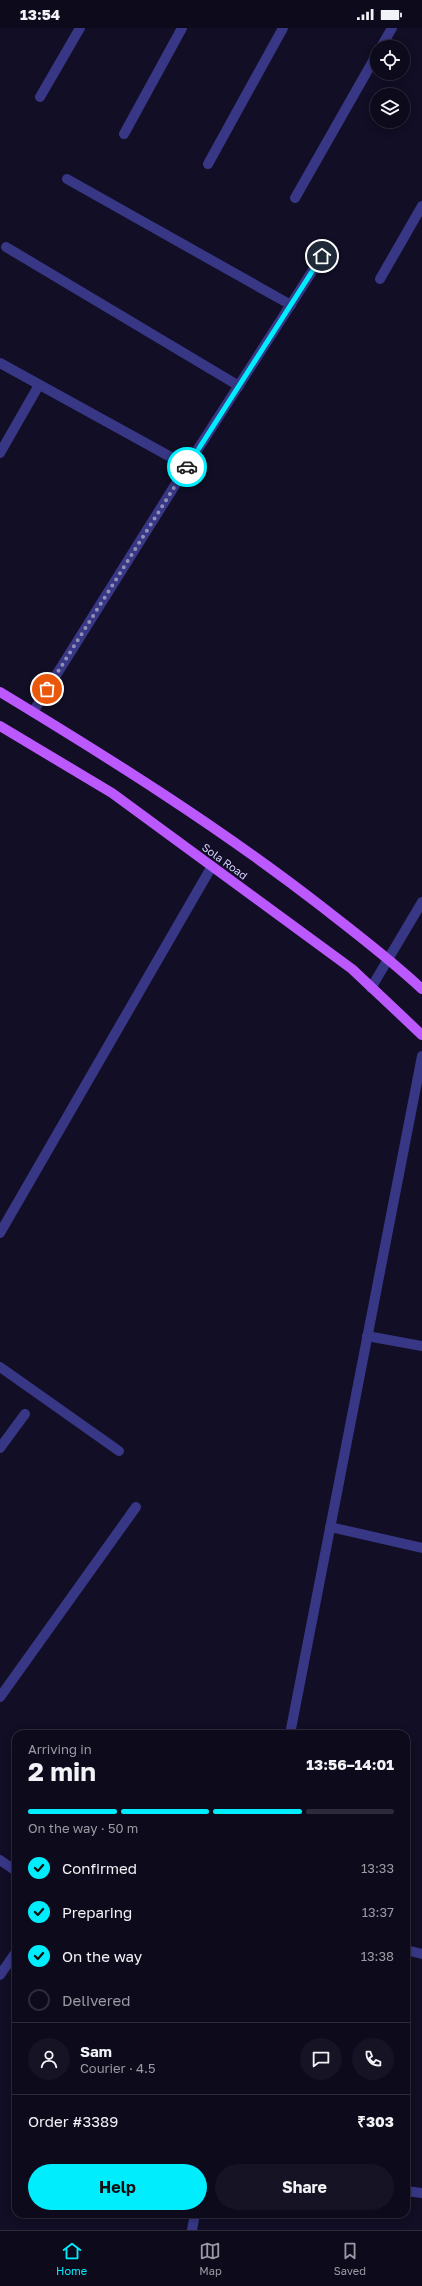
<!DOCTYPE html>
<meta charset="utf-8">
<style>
body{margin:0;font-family:"Golos Text",sans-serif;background:#161325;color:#f1f3f6;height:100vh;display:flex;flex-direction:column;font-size:15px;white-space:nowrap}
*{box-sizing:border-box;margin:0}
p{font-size:13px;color:#9a9aa3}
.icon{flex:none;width:22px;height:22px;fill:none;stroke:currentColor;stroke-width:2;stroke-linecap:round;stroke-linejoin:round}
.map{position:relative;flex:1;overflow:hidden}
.sheet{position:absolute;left:12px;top:1702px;width:398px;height:488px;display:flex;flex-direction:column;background:#0d0a1c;border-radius:12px;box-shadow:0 2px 10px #0003,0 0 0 1px #2d2b3b}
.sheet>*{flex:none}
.controls{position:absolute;left:370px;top:12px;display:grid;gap:8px}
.controls a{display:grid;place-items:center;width:40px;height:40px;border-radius:50%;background:#0d0a1c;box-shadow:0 2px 10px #0003,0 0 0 1px #2d2b3b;font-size:20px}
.pin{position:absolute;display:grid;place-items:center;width:34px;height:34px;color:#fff;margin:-17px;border:2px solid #fff;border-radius:50%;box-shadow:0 1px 4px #0007}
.courier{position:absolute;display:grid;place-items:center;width:40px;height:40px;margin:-20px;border:3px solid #00edfd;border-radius:50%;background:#fff;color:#222;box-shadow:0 1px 5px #0007}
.overview em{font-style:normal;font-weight:700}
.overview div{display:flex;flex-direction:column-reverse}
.overview{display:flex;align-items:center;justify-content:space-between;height:68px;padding:0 16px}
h1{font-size:26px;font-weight:700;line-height:30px}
.bar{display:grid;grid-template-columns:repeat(4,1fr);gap:6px 4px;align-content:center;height:48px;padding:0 16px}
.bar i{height:5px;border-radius:3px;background:#2d2b3b}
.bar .active{background:#00edfd}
.bar p{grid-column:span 4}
.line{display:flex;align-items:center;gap:10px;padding:0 16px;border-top:1px solid #2d2b3b}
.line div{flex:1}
.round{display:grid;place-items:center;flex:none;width:42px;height:42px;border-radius:21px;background:#161325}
ol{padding:0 16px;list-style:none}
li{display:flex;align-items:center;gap:12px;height:44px}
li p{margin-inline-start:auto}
li .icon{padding:4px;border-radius:50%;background:#00edfd;color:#111;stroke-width:4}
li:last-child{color:#9a9aa3}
li i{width:22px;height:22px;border:2px solid #2d2b3b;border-radius:50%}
.button{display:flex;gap:8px;margin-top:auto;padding:8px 16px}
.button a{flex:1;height:46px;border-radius:24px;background:#00edfd;color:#111;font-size:16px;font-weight:700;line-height:46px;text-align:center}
.button a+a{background:#161325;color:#f1f3f6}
.status{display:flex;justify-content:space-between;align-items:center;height:28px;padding:0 20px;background:#0d0a1c;direction:ltr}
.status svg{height:11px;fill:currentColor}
.tabs{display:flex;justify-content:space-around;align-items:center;height:56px;border-top:1px solid #2d2b3b;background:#0d0a1c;font-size:11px;color:#9a9aa3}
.tabs a{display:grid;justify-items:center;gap:2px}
.tabs .active{color:#00edfd}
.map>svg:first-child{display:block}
</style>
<div class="status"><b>13:54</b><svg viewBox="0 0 49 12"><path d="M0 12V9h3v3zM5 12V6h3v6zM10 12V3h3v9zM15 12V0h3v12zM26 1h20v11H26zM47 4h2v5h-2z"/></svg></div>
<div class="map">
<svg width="422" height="2202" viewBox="0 0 422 2202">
<rect width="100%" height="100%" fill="#110e25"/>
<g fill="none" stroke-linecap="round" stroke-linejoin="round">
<g stroke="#373786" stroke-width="10">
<path d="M381 19 392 0"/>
<path d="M40 69 80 0"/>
<path d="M124 106 182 0"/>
<path d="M208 136 283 0"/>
<path d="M67 151 291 277"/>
<path d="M295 170 377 26"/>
<path d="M6 219 239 358"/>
<path d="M380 251 422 178"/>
<path d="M0 335 187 438 322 228"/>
<path d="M0 425 39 357"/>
<path d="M33 684 187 438"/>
<path d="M371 960 422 874"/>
<path d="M0 1205 212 838"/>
<path d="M367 1308 422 1318"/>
<path d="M0 1339 119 1423"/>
<path d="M0 1420 25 1386"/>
<path d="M330 1499 422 1520"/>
<path d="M0 1669 136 1479"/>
<path d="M290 1706 422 1028"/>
<path d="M0 1832 16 1843"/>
<path d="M406 1922 422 1926"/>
<path d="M0 1947 16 1924"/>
<path d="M406 2163 422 2165"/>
<path d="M192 2202 195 2186"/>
</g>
<g stroke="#bb59ff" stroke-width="10">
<path d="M0 664C109 730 216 797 317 875 353 903 389 930 422 961"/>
<path d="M0 698 112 765 352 941 422 1007"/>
</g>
</g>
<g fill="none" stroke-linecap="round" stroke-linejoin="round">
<path stroke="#918db3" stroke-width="4" stroke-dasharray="0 7.2" d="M47 661 187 439"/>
<path stroke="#00edfd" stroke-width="5" d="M187 439 322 228"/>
</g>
<g text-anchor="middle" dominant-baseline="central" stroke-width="3" stroke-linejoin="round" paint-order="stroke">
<g font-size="11" fill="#d6d2ff" stroke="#110e25">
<text transform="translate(225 833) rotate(36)">Sola Road</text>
</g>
</g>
</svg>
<div class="controls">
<a><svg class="icon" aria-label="locate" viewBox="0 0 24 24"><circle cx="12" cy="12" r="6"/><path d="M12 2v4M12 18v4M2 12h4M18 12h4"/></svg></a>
<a><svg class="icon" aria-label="layers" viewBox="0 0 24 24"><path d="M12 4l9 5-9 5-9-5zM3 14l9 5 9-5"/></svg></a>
</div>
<div class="pin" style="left:47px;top:661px;background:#ea580c"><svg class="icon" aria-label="bag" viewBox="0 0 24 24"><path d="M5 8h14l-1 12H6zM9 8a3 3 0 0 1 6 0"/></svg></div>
<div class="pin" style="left:322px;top:228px;background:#1f2937"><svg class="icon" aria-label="home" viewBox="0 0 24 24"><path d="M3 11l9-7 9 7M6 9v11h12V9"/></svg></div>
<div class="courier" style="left:187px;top:439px"><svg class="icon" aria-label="car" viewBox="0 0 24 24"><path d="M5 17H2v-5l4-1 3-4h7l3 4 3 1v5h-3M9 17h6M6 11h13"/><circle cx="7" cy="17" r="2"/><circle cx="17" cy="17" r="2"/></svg></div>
<section class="sheet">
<div class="overview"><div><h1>2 min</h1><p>Arriving in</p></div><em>13:56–14:01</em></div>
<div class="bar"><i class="active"></i><i class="active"></i><i class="active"></i><i></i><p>On the way · 50 m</p></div>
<ol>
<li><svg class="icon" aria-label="check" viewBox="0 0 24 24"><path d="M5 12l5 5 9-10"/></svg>Confirmed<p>13:33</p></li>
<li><svg class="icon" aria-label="check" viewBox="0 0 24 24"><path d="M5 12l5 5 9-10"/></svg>Preparing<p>13:37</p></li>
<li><svg class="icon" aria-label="check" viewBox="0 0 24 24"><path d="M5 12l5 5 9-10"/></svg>On the way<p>13:38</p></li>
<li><i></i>Delivered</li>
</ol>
<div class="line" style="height:72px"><a class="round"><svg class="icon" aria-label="person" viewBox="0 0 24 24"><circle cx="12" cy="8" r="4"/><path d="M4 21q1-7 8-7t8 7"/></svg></a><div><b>Sam</b><p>Courier · 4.5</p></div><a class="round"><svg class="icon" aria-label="chat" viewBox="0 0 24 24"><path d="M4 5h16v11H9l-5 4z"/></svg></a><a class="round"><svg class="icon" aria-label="phone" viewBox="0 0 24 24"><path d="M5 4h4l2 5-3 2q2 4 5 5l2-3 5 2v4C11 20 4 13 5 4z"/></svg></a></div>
<div class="line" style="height:52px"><div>Order #3389</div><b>₹303</b></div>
<div class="button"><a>Help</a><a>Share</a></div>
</section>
</div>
<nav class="tabs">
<a class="active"><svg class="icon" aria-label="home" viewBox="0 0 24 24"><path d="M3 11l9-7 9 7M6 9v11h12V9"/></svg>Home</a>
<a><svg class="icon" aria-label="map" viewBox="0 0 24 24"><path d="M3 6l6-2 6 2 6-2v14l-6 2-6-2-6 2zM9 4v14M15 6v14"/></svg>Map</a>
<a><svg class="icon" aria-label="saved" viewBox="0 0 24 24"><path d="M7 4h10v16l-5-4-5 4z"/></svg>Saved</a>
</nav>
